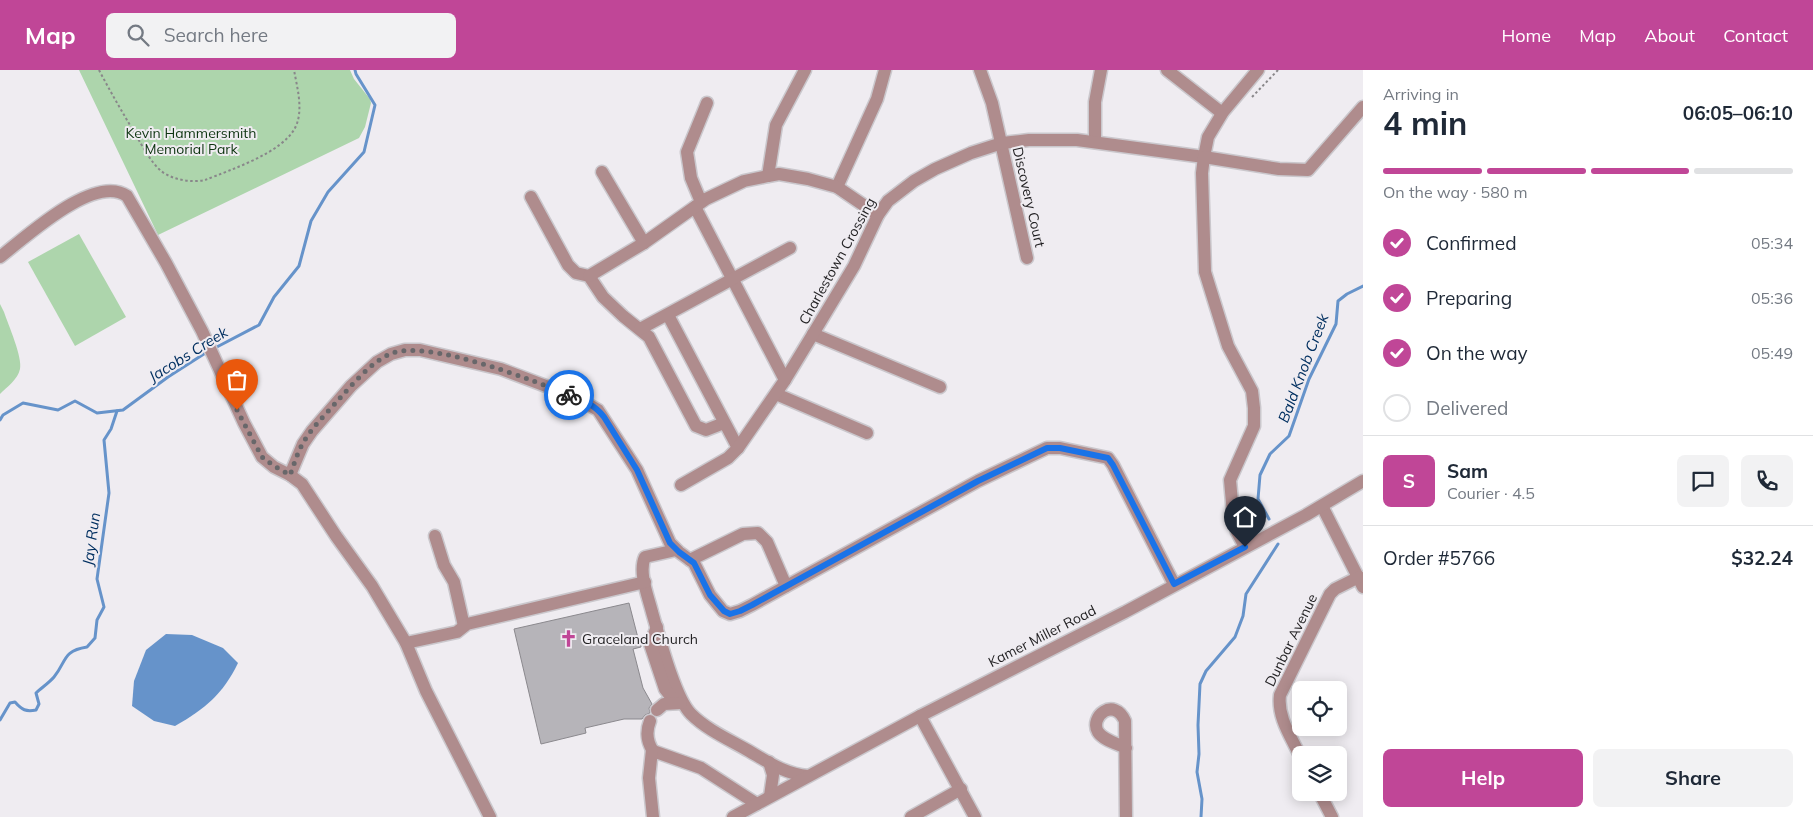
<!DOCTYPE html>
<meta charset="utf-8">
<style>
body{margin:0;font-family:Mulish,sans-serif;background:#f2f2f3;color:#1f2937;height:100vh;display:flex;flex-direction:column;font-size:19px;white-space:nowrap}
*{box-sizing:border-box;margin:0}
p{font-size:16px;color:#747a83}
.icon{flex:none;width:28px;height:28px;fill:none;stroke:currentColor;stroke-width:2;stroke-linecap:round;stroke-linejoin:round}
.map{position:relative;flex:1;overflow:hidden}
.sheet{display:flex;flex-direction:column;background:#fff;width:450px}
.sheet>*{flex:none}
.tools{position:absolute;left:1292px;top:611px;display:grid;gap:10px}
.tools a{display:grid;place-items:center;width:55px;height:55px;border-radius:8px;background:#fff;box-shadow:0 2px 12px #0003;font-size:25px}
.pin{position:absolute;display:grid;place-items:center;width:42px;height:42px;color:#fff;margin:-51px -21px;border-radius:50% 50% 50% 0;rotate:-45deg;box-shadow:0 0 5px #0007}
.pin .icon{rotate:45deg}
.courier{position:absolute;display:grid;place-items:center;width:50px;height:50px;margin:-25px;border:4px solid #1a73e8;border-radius:50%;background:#fff;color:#222;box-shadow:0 1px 6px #0007}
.overview em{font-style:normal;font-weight:700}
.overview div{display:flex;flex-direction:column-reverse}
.overview{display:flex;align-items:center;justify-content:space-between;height:85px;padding:0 20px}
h1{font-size:32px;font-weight:700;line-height:38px}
.bar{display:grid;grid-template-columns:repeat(4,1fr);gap:8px 5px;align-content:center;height:60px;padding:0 20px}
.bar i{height:6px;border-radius:4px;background:#e0e1e3}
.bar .selected{background:#c04697}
.bar p{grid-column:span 4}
.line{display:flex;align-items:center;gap:12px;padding:0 20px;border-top:1px solid #e0e1e3}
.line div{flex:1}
.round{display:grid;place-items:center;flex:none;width:52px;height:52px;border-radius:8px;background:#f2f2f3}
ol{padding:0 20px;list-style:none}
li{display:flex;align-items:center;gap:15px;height:55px}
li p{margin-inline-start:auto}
li .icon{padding:5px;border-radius:50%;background:#c04697;color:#fff;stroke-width:4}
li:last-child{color:#747a83}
li i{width:28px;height:28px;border:2px solid #e0e1e3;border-radius:50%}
.cta{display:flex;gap:10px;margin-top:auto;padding:10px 20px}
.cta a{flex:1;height:58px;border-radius:8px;background:#c04697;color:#fff;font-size:20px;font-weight:700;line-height:58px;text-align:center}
.cta a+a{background:#f2f2f3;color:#1f2937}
header{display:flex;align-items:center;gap:30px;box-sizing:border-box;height:70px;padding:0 25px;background:#c04697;color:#fff}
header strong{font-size:24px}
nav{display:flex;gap:28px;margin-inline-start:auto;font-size:18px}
.search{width:350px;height:45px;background:#f2f2f3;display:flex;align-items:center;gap:12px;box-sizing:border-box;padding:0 18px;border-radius:8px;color:#747a83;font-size:19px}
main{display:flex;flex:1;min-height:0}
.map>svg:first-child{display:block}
</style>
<header>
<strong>Map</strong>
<div class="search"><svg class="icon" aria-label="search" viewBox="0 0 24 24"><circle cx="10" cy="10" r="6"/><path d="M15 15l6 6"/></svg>Search here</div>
<nav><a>Home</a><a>Map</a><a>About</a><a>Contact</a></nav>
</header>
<main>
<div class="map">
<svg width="1363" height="747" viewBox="0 0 1363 747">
<rect width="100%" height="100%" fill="#efecf1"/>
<g fill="#add5ac">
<path d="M79 0H350L354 9 370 29 371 33 365 57 359 68 158 165Z"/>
<path d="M79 164 126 247 75 276 28 192Z"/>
<path d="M0 234 4 242C8 254 23 288 20 299 18 309 7 317 0 324Z"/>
</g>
<path fill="#6693ca" d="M166 564 192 565 223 578 238 593C223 624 205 639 175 656L154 651 132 636 134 611 146 580Z"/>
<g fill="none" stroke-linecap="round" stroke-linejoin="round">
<g stroke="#6693ca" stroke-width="3">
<path d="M213 279 259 255 274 227 299 196 311 151 328 122 364 82 375 35 356 4 355 0"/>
<path d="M0 350 3 345 23 333 58 340 75 331 97 343 123 340 168 307 207 282"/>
<path d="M1269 449 1258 429 1260 405 1270 384 1289 366 1309 309 1336 254 1338 231 1347 224 1363 216"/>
<path d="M0 650 10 633 15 632C22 640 26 642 36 640L39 634 36 623C41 618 49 613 54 607 67 591 62 581 87 577L95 568 97 550 104 537 97 509 109 423 104 370 111 359 117 341"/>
<path d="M1201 747 1202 729 1197 702 1199 684 1198 655 1200 614 1206 601 1235 567 1243 546 1246 524 1278 474"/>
</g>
</g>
<path fill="#b6b4b9" stroke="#8b898e" d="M629 533 638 568H640L641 577 633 579 643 618 652 634 649 638 650 643 645 645 642 649H624L585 658 586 663 541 674 514 559Z"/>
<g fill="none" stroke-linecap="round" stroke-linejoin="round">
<defs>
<g id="minor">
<path d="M980 0 992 33 1027 188"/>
<path d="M1167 0 1222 43"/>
<path d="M1095 72V32L1101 0"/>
<path d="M602 102 644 173"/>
<path d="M768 106 776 55 805 0"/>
<path d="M837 117 877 29 885 0"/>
<path d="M531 127 568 195 576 203 589 206 603 227 623 246 649 267 696 356 706 360 724 353"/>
<path d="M701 132 691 108 687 82 707 33"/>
<path d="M695 137 785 310"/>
<path d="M0 187C25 168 94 103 127 126L166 193 202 261 244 353 262 387 274 397 290 405 302 414 336 466 372 516 406 573 426 621 490 747"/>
<path d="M589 206 644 173 706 129 744 111 768 106 779 104 808 109 837 117 878 145"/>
<path d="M668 245 738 378"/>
<path d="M640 259 790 178"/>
<path d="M813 264 940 317"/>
<path d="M776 324 867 363"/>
<path d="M290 405 303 374 312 361 351 316 377 292 391 284 405 280H420L501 299 575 327 598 340 637 400 670 473 679 482 694 493 710 525 723 541 730 544 740 541 752 535 978 411 1047 378H1060L1108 388 1113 395 1174 514"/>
<path d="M681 415 728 388 738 378 785 310 813 264 854 196 878 145 888 131 914 111 935 99 971 83 1002 73 1029 70H1077L1204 87 1208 67 1223 42 1258 0"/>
<path d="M1322 436 1363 517"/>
<path d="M435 466 444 495 454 512 464 556"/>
<path d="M1245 477 1237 462 1233 444 1230 410 1254 356V338L1252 321 1228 276 1205 202 1202 103 1204 87 1279 99 1308 100 1363 37"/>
<path d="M676 480 645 487C638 502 648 526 652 542 659 566 675 628 691 644 707 660 730 670 749 681 768 692 785 704 808 706"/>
<path d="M690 490 743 464 758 463 767 472 786 516"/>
<path d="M657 557 650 574 665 619 676 633"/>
<path d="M406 573 457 562 467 554 645 512"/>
<path d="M657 640 664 634 681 633"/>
<path d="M920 646 975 747"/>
<path d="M650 651C646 661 647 672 653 681L701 698 757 734"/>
<path d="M1126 678C1118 674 1103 670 1098 662 1089 647 1114 626 1125 651L1126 747"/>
<path d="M652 680 649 708 653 747"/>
<path d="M1301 688C1292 668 1277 648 1280 625L1330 524 1335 519 1359 507"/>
<path d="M769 692 773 705 770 726"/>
<path d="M1319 722 1332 747"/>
<path d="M733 747 920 646 1125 542 1306 445 1363 411"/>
<path d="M911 747 961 719"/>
</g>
</defs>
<use href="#minor" stroke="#cac7cc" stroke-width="15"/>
<g stroke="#89878a" stroke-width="2" stroke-dasharray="2.5 2.5" stroke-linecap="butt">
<path d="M99 0C111 23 124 45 137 67 144 79 151 92 161 101 173 110 191 113 205 110 230 100 282 83 295 58 304 41 297 17 294 0"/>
<path d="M1252 27 1278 0"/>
</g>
<use href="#minor" stroke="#af8c8d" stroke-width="12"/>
</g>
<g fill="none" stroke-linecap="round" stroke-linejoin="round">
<path stroke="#68676a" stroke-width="5" stroke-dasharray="0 9" d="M237 340 262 387 274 396 290 405C294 395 297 383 303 373 312 357 327 343 339 329 354 313 370 293 390 284 425 268 533 310 569 325"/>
<path stroke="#1a73e8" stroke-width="6" d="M569 325C583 330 595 335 604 347L637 400 670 473 679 482 694 493 710 525 724 541 730 544 740 541 752 535 978 411 1047 378H1060L1108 388 1113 395 1174 514 1245 477"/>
</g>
<defs>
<symbol id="church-bare" viewBox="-9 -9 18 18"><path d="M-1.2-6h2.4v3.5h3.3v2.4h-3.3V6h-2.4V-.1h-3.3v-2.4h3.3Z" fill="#c04697" stroke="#efecf1" stroke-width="2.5" paint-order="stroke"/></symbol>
</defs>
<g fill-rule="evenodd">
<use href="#church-bare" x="556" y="556" width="25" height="25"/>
</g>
<g text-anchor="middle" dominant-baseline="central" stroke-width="4" stroke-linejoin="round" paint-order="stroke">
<g font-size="14" fill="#0d3410" stroke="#efecf1">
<text x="191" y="63">Kevin Hammersmith<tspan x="191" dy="16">Memorial Park</tspan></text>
</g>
<g font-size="14" fill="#201f21" stroke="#efecf1">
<text transform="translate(1029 127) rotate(77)">Discovery Court</text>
<text transform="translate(837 191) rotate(-61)">Charlestown Crossing</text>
<text transform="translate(1042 566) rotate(-27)">Kamer Miller Road</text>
<text transform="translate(1291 570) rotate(-64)">Dunbar Avenue</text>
</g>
<g font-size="14" fill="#201f21" stroke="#efecf1" text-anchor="start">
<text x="582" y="569">Graceland Church</text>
</g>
<g font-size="15" font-style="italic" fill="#002f60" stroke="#efecf1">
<text transform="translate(188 284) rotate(-32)">Jacobs Creek</text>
<text transform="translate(1303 298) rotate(-69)">Bald Knob Creek</text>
<text transform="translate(91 469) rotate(-82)">Jay Run</text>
</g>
</g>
</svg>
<div class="tools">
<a><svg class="icon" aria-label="locate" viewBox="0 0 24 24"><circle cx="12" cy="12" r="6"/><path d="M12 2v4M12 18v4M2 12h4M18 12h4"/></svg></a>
<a><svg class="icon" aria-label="layers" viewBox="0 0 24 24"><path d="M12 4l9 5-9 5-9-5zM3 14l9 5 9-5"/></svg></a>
</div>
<div class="pin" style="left:237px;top:340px;background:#ea580c"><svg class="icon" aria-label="bag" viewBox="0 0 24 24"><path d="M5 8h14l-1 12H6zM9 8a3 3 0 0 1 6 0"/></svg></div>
<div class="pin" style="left:1245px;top:477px;background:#1f2937"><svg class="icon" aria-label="home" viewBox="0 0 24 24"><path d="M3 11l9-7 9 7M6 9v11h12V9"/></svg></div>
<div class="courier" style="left:569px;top:325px"><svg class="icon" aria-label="bike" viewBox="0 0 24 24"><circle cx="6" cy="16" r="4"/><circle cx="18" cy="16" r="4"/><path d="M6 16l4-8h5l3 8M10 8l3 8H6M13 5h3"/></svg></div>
</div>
<section class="sheet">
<div class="overview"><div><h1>4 min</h1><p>Arriving in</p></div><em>06:05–06:10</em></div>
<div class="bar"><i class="selected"></i><i class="selected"></i><i class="selected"></i><i></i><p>On the way · 580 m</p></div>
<ol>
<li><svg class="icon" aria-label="check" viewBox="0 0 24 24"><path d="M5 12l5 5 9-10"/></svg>Confirmed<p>05:34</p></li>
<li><svg class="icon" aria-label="check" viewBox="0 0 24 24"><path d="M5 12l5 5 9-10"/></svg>Preparing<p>05:36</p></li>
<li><svg class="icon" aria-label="check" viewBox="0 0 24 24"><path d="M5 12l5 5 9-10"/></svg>On the way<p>05:49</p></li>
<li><i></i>Delivered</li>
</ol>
<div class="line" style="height:90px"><b class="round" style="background:#c04697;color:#fff">S</b><div><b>Sam</b><p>Courier · 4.5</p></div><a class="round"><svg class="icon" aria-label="chat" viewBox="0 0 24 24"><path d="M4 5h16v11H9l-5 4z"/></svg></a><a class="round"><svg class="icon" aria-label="phone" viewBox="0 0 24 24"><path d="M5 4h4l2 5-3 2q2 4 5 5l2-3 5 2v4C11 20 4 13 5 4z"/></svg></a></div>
<div class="line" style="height:65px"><div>Order #5766</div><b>$32.24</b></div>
<div class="cta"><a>Help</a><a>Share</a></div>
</section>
</main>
